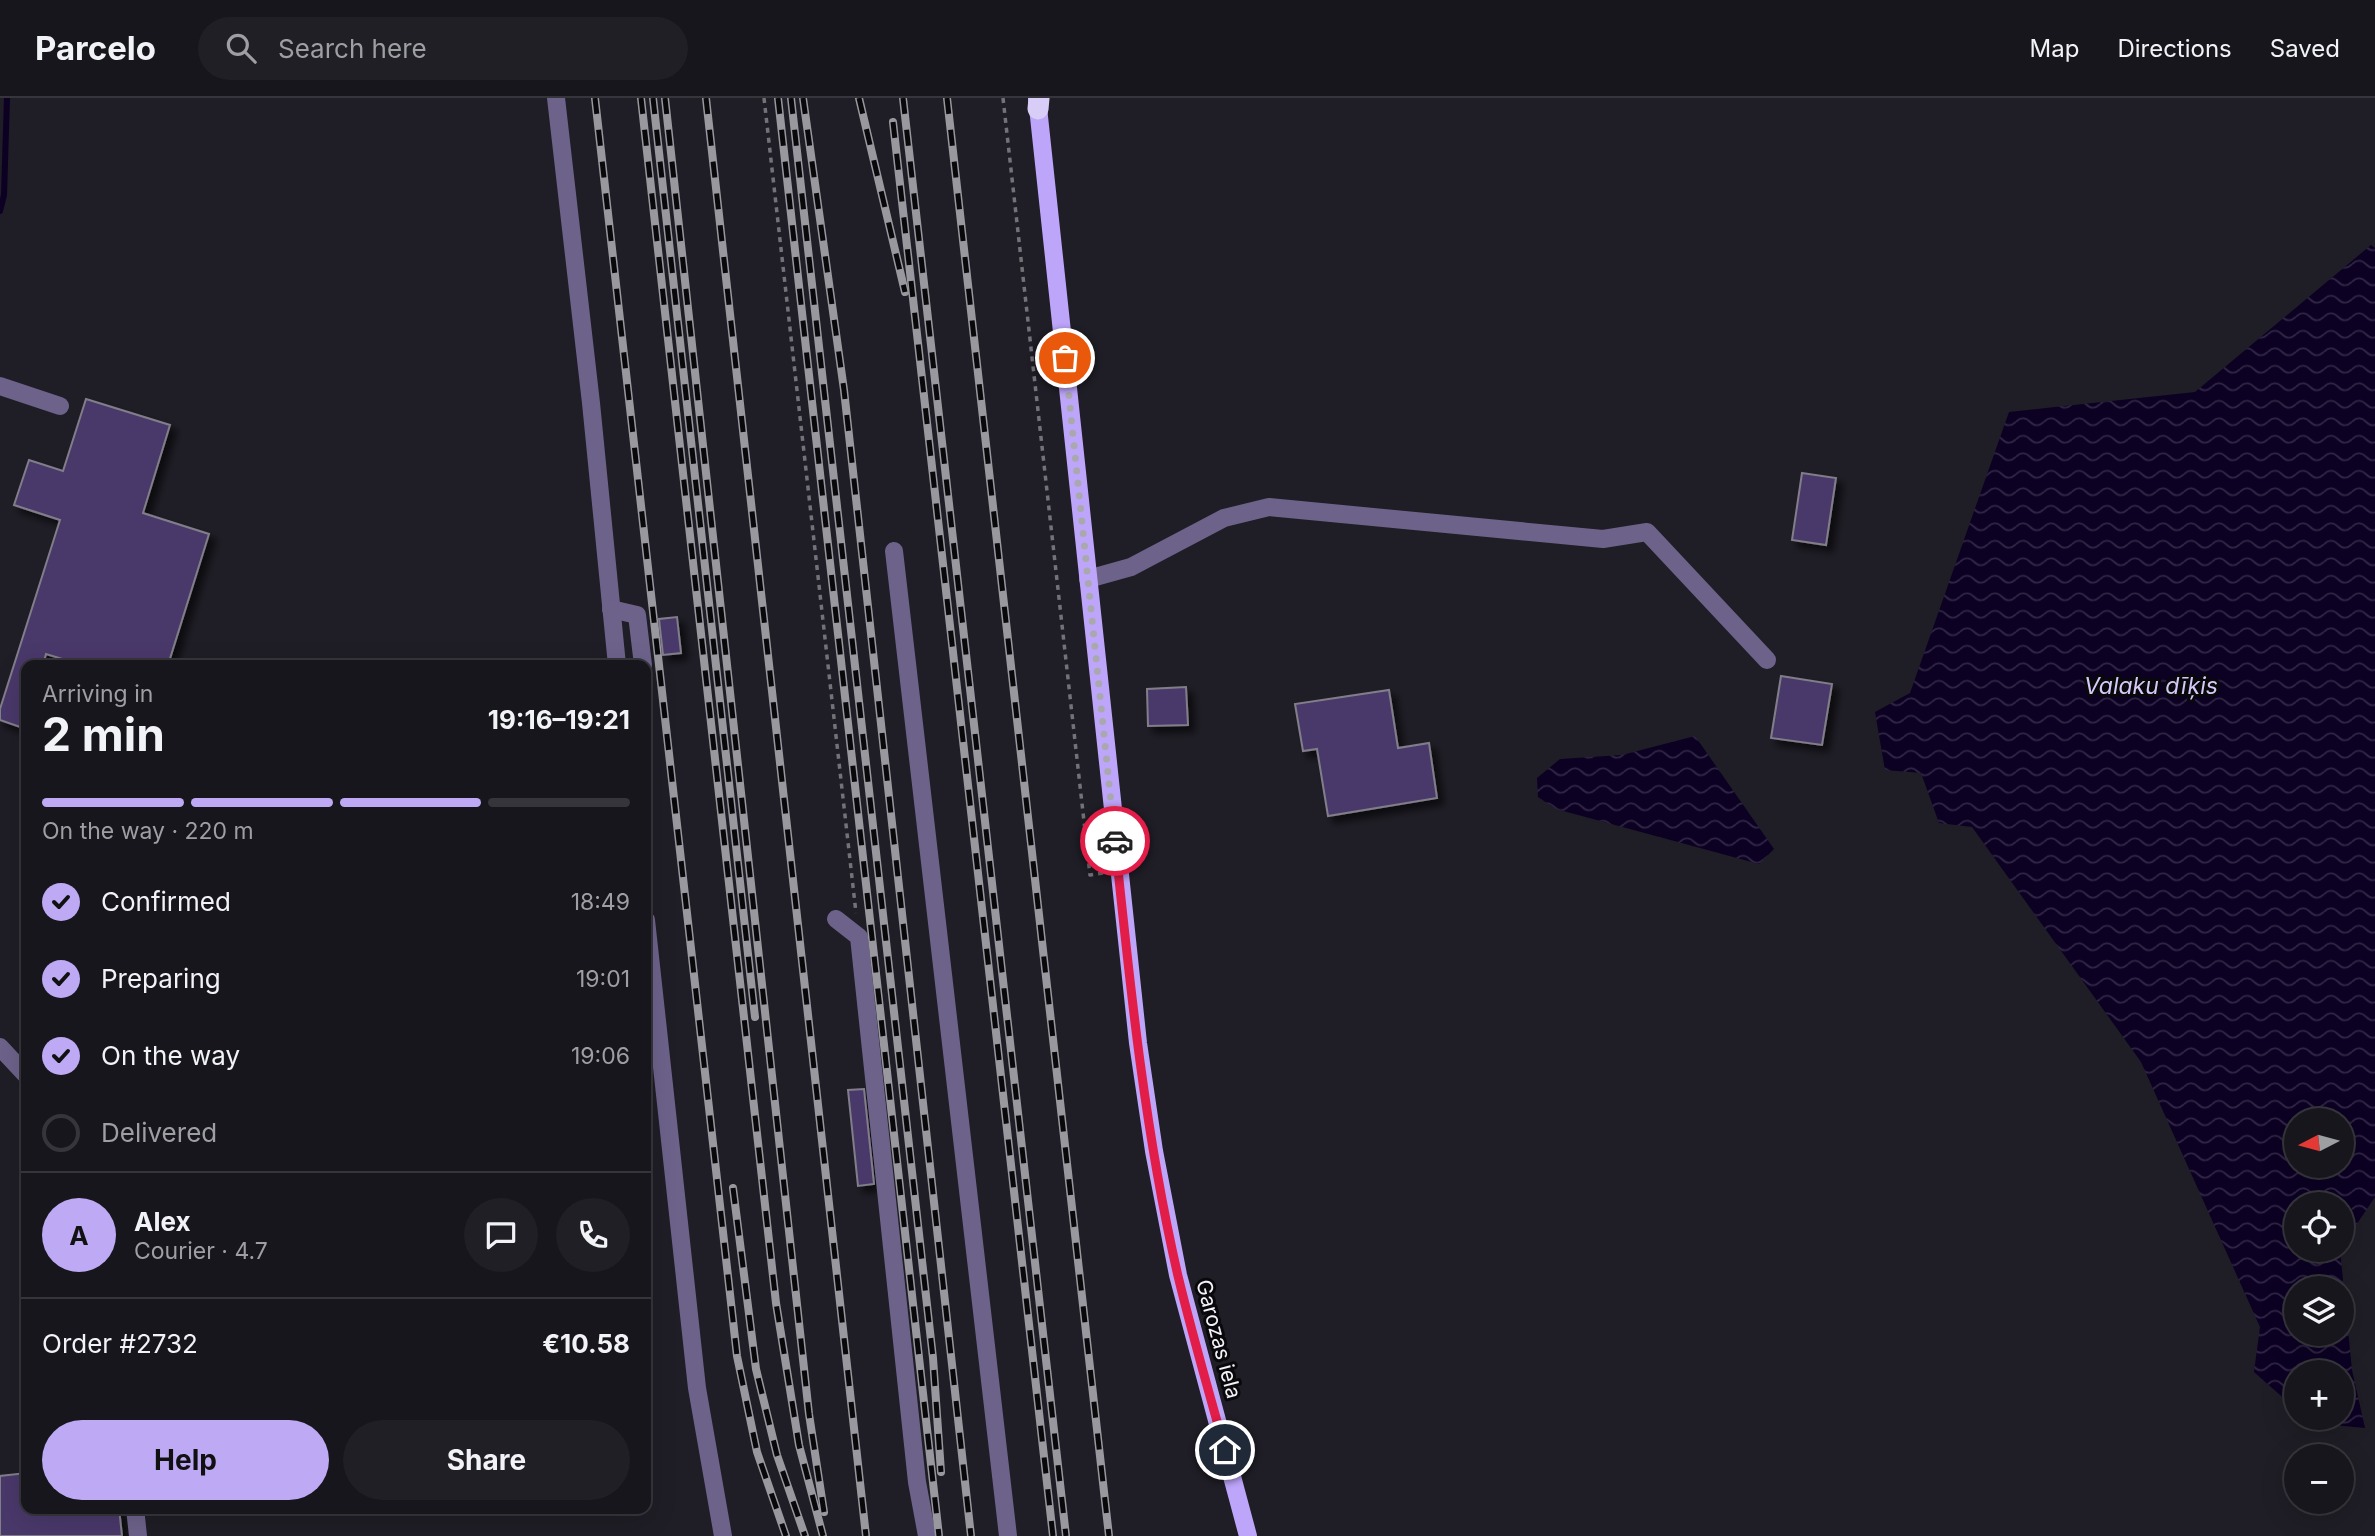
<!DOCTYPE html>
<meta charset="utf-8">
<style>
body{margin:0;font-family:Inter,sans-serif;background:#201f25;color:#f1f3f6;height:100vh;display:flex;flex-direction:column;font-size:26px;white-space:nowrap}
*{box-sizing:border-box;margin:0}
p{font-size:23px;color:#9e9fa3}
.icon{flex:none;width:38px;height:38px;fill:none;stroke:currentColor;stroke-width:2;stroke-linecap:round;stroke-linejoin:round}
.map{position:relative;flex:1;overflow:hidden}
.details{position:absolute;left:21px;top:562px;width:630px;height:854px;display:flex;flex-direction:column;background:#17161c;border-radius:14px;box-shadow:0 7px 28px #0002,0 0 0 2px #36353b}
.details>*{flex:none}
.needle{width:46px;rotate:264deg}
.buttons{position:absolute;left:2284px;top:1010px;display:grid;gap:14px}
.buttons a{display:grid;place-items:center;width:70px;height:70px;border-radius:50%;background:#17161c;box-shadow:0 7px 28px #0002,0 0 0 2px #36353b;font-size:35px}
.pin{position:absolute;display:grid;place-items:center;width:60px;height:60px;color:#fff;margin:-30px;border:4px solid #fff;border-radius:50%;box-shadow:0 2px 7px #0007}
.courier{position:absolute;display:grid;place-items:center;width:70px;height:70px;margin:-35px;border:5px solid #e11d48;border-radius:50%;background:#fff;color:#222;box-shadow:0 2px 9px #0007}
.overview em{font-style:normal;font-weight:700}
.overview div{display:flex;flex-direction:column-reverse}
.overview{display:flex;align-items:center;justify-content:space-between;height:119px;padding:0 21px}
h1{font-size:46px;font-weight:700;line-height:52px}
.bar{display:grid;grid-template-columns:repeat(4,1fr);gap:10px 7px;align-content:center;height:84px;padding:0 21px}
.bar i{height:9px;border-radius:5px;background:#36353b}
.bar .on{background:#bea9f5}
.bar p{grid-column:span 4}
.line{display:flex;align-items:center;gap:18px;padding:0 21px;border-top:2px solid #36353b}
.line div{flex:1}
.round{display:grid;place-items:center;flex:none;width:74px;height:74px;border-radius:37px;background:#201f25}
ol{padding:0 21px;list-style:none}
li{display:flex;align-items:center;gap:21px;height:77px}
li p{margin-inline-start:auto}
li .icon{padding:7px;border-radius:50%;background:#bea9f5;color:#111;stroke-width:4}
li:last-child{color:#9e9fa3}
li i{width:38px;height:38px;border:4px solid #36353b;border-radius:50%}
.action{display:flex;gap:14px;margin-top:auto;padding:14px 21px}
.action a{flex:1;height:80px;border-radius:42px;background:#bea9f5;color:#111;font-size:28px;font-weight:700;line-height:80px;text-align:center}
.action a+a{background:#201f25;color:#f1f3f6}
header{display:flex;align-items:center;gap:42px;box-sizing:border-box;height:98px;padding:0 35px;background:#17161c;border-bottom:2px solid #36353b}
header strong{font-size:33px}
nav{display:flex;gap:38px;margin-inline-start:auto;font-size:24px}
.search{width:490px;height:63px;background:#201f25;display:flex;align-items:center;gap:18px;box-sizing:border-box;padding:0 24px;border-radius:38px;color:#9e9fa3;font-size:26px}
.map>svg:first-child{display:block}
</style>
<header>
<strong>Parcelo</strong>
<div class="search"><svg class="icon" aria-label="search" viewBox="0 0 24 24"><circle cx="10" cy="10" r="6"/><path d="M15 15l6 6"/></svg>Search here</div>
<nav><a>Map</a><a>Directions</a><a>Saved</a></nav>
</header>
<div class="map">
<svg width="2375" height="1438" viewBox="0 0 2375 1438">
<defs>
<pattern id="water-waves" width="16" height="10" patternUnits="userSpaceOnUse" patternTransform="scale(1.75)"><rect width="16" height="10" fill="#0c0023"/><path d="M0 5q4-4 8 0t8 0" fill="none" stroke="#302644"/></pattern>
<filter id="shadow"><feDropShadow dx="6" dy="6" stdDeviation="3.5" flood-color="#0009"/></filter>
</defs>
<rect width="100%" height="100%" fill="#1f1d25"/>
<g fill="url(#water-waves)" fill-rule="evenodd">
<path d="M2371 147 2375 150V1099L2342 1148V1106H2296V1152H2340L2352 1272 2365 1330 2312 1325 2306 1320H2342V1274H2296V1311L2254 1274 2260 1229 2141 964 1972 729 1939 725 1921 675 1885 672 1875 614 1910 595 2009 314 2195 294ZM2296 1022H2342V1068H2296ZM2296 1190H2342V1236H2296Z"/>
<path d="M1695 638 1774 751 1759 766 1556 711 1538 699 1537 680 1560 661 1622 657Z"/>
</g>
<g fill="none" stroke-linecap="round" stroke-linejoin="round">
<path stroke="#0c0023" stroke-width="6" d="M0 113 4 97 7 0"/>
</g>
<g fill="#49396b" stroke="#817e89" stroke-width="2" filter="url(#shadow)">
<path d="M86 301 170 327 143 415 209 436 168 567H82L46 556 43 567H26V619L23 630 0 622V611L60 422 14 407 29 362 63 373Z"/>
<path d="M1802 375 1836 380 1826 447 1792 442Z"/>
<path d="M677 519 681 555 663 557 659 521Z"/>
<path d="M1781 578 1832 586 1822 647 1771 640Z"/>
<path d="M1186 589 1188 627 1148 628 1147 591Z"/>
<path d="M1389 592 1398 650 1429 645 1437 700 1328 718 1317 651 1303 653 1295 606Z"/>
<path d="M864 991 874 1086 858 1088 848 992Z"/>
<path d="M26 1375V1410H119L122 1438H0V1378Z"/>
</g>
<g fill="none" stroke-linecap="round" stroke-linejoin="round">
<g stroke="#747279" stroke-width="3.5" stroke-dasharray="5 5" stroke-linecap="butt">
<path d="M764 0 856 815"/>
<path d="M1003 0 1090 777 1104 775"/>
</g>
<g stroke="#6d628a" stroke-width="18">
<path d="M556 0 591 305 617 567"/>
<path d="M0 288 60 308"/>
<path d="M894 453 1008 1438"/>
<path d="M1088 481 1131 469 1224 420 1269 409 1603 441 1647 434 1767 562"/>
<path d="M611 511 637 517 643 567"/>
<path d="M836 821 859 839 917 1384 927 1438"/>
<path d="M646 822 697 1290 723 1438"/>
<path d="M0 949 26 977"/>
<path d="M135 1410 138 1438"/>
</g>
<path stroke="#bda5fa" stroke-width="18" d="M1037 0 1138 945 1154 1053 1178 1177 1248 1438"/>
<path stroke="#d7cdf6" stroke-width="21" d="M1038 11 1039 0"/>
<defs>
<g id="rail">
<path d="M595 0 737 1258 757 1354 786 1438"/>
<path d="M641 0 776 1205 799 1347 823 1438"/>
<path d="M653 0 755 919"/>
<path d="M665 0 809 1316 824 1414"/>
<path d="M706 0 866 1438"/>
<path d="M778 0 939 1438"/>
<path d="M791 0 933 1260 941 1374"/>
<path d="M803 0 844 292 971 1438"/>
<path d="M859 0 905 194"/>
<path d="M903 0 1066 1438"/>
<path d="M947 0 1109 1438"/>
<path d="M893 24 1053 1438"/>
<path d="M733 1090 756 1271 777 1357 805 1438"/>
</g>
</defs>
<use href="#rail" stroke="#9a989f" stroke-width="8"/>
<use href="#rail" stroke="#09080b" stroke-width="5" stroke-dasharray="16" stroke-linecap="butt"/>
</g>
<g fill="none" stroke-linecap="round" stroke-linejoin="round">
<path stroke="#aaa8af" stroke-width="7" stroke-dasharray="0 12.6" d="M1065 260 1115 743"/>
<path stroke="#e11d48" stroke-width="9" d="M1115 743C1130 888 1145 1036 1178 1178 1192 1236 1209 1294 1225 1352"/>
</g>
<g text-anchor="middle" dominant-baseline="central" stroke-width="6" stroke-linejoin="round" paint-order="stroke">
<g font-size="21" fill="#f5f3f9" stroke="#09080b">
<text transform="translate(1219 1241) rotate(75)">Garozas iela</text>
</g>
<g font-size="23" font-style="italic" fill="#d5c9f9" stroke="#09080b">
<text x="2151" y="588">Valaku dīķis</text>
</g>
</g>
</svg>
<div class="buttons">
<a><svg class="needle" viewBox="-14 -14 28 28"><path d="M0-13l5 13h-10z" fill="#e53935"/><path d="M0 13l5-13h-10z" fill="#9e9fa3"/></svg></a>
<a><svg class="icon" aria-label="locate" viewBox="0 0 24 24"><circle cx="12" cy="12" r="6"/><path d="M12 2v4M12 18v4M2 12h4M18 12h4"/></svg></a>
<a><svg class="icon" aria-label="layers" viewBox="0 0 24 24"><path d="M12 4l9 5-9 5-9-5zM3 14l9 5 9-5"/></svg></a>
<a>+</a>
<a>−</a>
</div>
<div class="pin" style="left:1065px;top:260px;background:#ea580c"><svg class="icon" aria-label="bag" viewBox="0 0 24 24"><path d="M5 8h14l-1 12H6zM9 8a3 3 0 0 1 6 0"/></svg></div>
<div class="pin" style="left:1225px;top:1352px;background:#1f2937"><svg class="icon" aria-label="home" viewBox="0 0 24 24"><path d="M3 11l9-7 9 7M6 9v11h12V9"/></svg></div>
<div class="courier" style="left:1115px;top:743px"><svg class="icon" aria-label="car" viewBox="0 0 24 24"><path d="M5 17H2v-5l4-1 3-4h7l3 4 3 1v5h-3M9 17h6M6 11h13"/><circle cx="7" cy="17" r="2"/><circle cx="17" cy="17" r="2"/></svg></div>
<section class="details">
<div class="overview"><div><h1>2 min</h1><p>Arriving in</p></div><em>19:16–19:21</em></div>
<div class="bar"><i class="on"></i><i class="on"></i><i class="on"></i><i></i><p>On the way · 220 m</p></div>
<ol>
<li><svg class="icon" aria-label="check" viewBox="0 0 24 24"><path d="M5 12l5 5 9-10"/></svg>Confirmed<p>18:49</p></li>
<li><svg class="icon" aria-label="check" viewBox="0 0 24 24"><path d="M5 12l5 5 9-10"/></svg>Preparing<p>19:01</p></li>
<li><svg class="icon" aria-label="check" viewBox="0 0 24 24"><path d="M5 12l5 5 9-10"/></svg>On the way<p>19:06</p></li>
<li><i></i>Delivered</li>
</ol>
<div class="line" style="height:126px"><b class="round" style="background:#bea9f5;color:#111">A</b><div><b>Alex</b><p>Courier · 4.7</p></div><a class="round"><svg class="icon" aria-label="chat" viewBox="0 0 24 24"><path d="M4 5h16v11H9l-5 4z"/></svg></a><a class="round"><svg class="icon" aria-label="phone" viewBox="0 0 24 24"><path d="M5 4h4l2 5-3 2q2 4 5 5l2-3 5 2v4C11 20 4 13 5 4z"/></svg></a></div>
<div class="line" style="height:91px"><div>Order #2732</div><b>€10.58</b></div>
<div class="action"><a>Help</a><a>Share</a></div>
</section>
</div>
